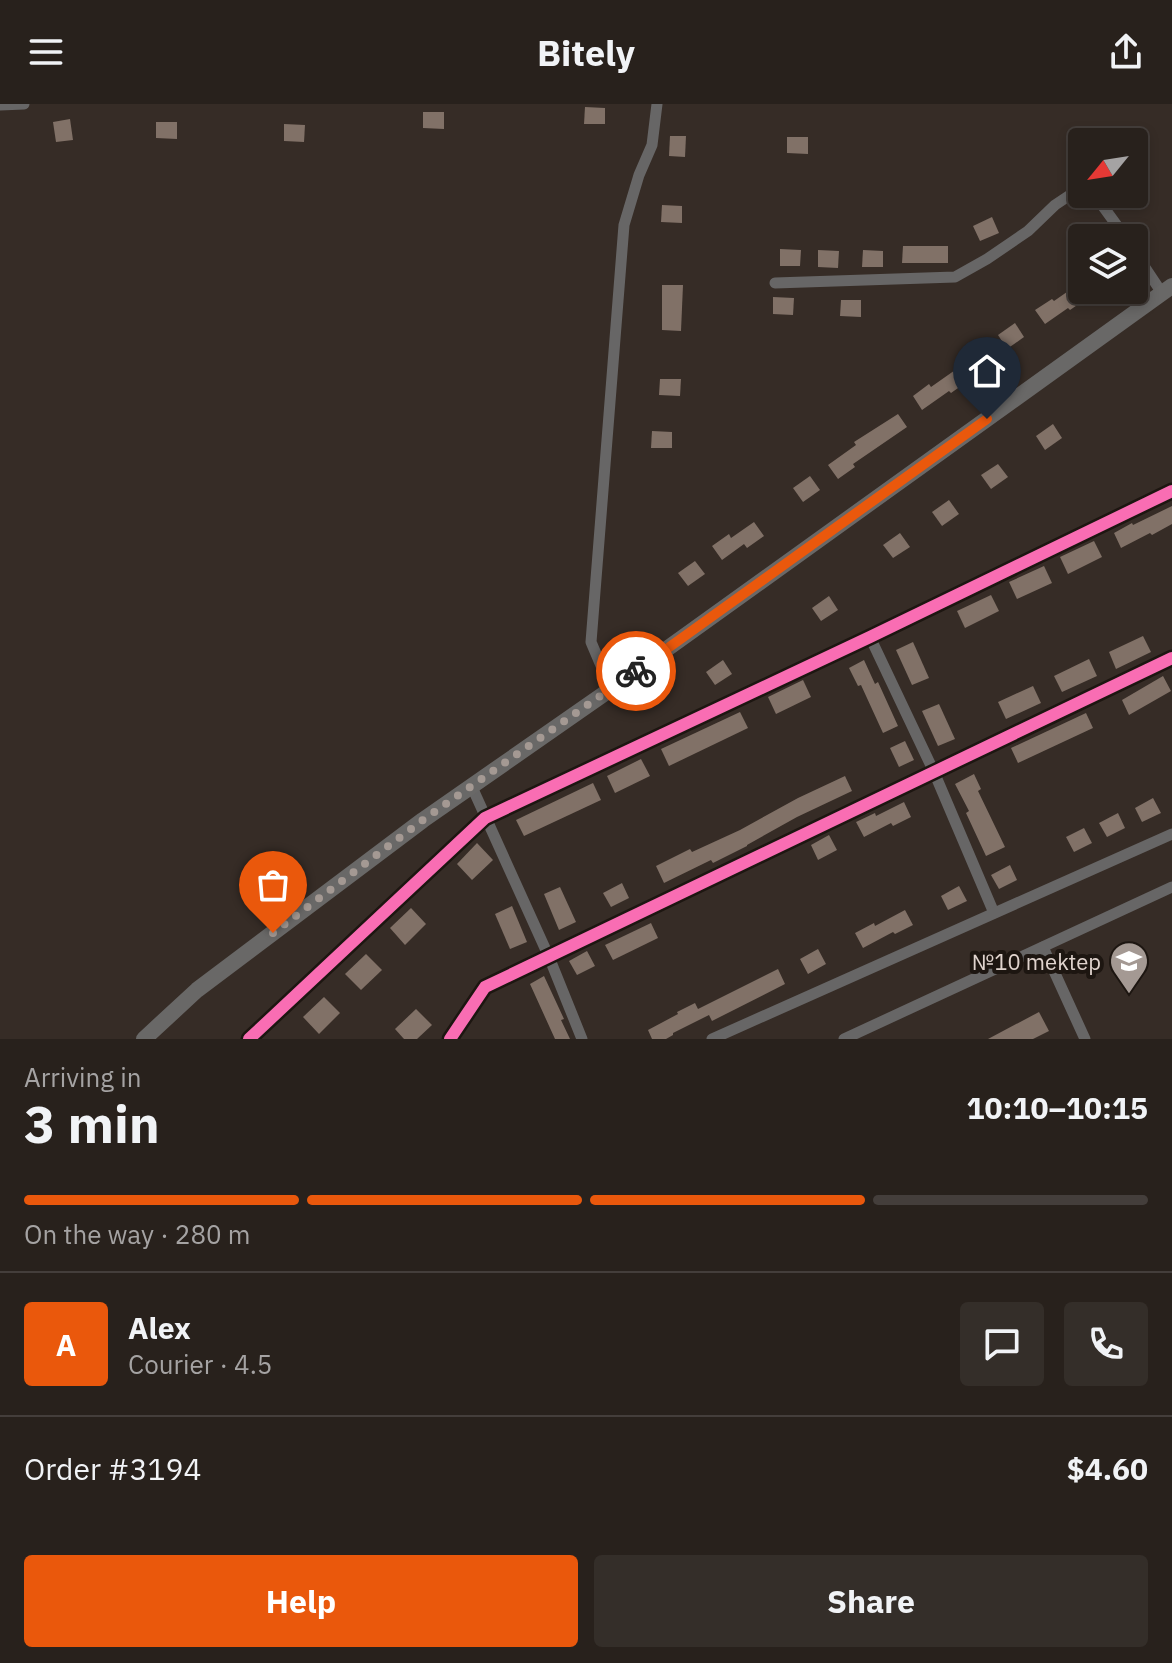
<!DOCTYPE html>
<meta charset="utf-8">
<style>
body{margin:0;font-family:"IBM Plex Sans",sans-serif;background:#342e29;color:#f1f3f6;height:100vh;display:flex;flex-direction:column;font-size:30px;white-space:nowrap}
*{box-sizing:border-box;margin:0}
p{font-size:26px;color:#a5a3a3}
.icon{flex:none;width:44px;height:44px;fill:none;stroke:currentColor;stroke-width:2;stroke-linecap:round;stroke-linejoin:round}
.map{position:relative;height:935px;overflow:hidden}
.sheet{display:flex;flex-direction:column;background:#28211c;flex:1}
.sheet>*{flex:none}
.needle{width:52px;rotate:240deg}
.buttons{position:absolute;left:1068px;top:24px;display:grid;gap:16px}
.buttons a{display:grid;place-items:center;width:80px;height:80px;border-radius:8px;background:#28211c;box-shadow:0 4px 12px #0003,0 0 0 2px #443e3b;font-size:40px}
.pin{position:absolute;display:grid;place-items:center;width:68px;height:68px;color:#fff;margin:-82px -34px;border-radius:50% 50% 50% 0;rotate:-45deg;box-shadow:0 0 8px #0007}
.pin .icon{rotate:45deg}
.courier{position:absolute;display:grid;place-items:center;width:80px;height:80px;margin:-40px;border:6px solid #ea580c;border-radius:50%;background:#fff;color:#222;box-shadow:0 2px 10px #0007}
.overview em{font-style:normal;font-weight:800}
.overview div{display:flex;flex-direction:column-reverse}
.overview{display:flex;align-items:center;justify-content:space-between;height:136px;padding:0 24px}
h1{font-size:52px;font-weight:800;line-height:60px}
.bar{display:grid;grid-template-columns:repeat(4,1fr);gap:12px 8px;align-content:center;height:96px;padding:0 24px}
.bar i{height:10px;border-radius:6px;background:#443e3b}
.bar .selected{background:#ea580c}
.bar p{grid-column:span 4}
.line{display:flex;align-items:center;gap:20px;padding:0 24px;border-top:2px solid #443e3b}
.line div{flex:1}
.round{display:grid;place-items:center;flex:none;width:84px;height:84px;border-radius:8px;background:#342e29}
.action{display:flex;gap:16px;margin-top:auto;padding:16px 24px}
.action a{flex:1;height:92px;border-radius:8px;background:#ea580c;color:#fff;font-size:32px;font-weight:800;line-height:92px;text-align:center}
.action a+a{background:#342e29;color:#f1f3f6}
header{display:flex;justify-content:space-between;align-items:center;height:104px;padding:0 24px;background:#28211c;font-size:36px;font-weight:800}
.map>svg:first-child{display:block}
</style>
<header><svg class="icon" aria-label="menu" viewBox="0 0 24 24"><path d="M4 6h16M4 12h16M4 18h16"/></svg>Bitely<svg class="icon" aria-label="share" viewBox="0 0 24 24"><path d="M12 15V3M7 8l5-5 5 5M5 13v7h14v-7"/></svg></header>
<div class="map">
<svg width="1172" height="935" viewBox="0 0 1172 935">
<rect width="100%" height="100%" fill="#362c26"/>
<g fill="#817167">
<path d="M585 3 605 4V20H584Z"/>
<path d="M423 8H444V25L423 24Z"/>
<path d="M70 15 73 36 56 38 53 18Z"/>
<path d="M156 18H177V35L156 34Z"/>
<path d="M284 20 305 21 304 38 284 37Z"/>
<path d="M670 32H686L685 53 669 52Z"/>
<path d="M787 33H808V50L787 49Z"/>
<path d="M662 101 682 102V119L661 118Z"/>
<path d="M992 113 999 129 980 137 973 122Z"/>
<path d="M903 142H948V159H902Z"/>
<path d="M780 145 801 146 800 162H780Z"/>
<path d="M818 146 839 147 838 164 818 163Z"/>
<path d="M863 146 883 147V163H862Z"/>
<path d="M662 181H683L681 227 662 226Z"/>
<path d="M1077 181 1086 195 1070 206 1068 204 1045 220 1035 206 1052 195 1054 197Z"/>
<path d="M773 193 794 194 793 211 773 210Z"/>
<path d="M841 196H861V213L840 212Z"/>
<path d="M1015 219 1024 233 1007 245 998 231Z"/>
<path d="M958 264 968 277 951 289 949 287 922 306 913 292 929 280 931 283Z"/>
<path d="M660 275H681L680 292 659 291Z"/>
<path d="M898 310 907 323 853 360 855 363 838 375 828 361 856 341 854 338Z"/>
<path d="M1053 320 1062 334 1045 346 1036 332Z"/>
<path d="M652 327 672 328V344H651Z"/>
<path d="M998 360 1008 373 991 385 981 371Z"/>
<path d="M810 372 820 386 803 398 793 384Z"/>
<path d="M949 396 959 410 942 422 932 408Z"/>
<path d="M1172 402V420L1152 431 1150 429 1121 444 1114 429 1132 419 1133 421Z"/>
<path d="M754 418 764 432 747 444 744 440 722 456 712 442 729 430 731 434Z"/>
<path d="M900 429 910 443 893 454 883 441Z"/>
<path d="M1094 437 1102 453 1068 470 1060 453Z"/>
<path d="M695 457 705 470 688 482 678 469Z"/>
<path d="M1044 462 1052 479 1017 495 1009 478Z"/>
<path d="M991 491 999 507 965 524 957 507Z"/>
<path d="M829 492 838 506 821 517 812 504Z"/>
<path d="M1143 532 1151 548 1116 565 1109 548Z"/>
<path d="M913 538 929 574 912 581 896 546Z"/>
<path d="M1089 555 1097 572 1062 588 1054 572Z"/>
<path d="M723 556 732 570 715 581 706 568Z"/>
<path d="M864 556 875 580 878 578 898 622 883 629 861 581 858 582 849 564Z"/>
<path d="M1163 572 1171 587 1129 611 1122 596Z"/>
<path d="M803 576 811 593 776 610 768 593Z"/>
<path d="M1033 582 1041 599 1006 615 998 598Z"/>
<path d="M939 600 955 635 938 642 922 607Z"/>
<path d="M740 608 748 624 669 662 661 645Z"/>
<path d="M1086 609 1093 624 1018 659 1011 644Z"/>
<path d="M905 637 914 656 899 663 890 644Z"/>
<path d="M641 655 650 672 615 689 607 672Z"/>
<path d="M974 670 981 685 978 687 1005 743 986 752 966 709 969 707 955 680Z"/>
<path d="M845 672 852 687 797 713 747 741V742L713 759 711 756 664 779 656 762 690 745 692 748 740 726 798 694Z"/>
<path d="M593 679 601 696 524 732 516 716Z"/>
<path d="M1153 694 1161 709 1142 718 1135 704Z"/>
<path d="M904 698 911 713 893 722 891 719 864 733 856 718 875 709 876 712Z"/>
<path d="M1118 709 1125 724 1107 733 1099 719Z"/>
<path d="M1084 724 1092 739 1074 748 1066 733Z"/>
<path d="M829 731 837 746 818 756 811 741Z"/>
<path d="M477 739 493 756 472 776 457 760Z"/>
<path d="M1010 761 1017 776 999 785 991 771Z"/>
<path d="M622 779 629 794 611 803 603 789Z"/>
<path d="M959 782 967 797 948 806 941 792Z"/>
<path d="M560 783 576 818 559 826 544 790Z"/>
<path d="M512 802 527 838 510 845 495 810Z"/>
<path d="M411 804 426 820 405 841 390 824Z"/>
<path d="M905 806 913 821 895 830 893 828 863 844 855 829 874 819 875 822Z"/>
<path d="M651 819 658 834 613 856 605 841Z"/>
<path d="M818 845 826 860 808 870 800 855Z"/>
<path d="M587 847 595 862 577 871 569 857Z"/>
<path d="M366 850 382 866 361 886 345 870Z"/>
<path d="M778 865 785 880 712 917 709 911 673 929V931L666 935H652L648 926 678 910 677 908 695 899 698 905Z"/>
<path d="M544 872 564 915 561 916 570 935H555L530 880Z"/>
<path d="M324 893 340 909 319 930 303 913Z"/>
<path d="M416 905 432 921 417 935H404L395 925Z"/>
<path d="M1039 908 1049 927 1033 935H988Z"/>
</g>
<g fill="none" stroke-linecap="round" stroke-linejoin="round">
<g stroke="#676666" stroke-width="11">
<path d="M0 1 24 0"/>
<path d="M1094 90 1126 134"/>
<path d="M1134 147 1162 189"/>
<path d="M775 179 955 173 987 155 1028 127 1055 101 1079 85 1082 86"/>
<path d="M870 533 934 668 994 809"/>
<path d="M611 585 591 538 624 121 639 71 652 41 657 0"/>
<path d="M472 683 549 853 582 935"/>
<path d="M1043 843 1085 935"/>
<path d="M249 935 485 714 870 533 1172 387"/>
<path d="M450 935 485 883 1172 554"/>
<path d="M712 935 1172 730"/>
<path d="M844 935 1172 783"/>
</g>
<path stroke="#696867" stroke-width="16" d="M144 935 197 886 423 716 611 585 1172 182"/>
<defs>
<g id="cycleway">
<path d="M249 935 485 714 870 533 1172 387"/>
<path d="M450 935 485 883 1172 554"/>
</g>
</defs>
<use href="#cycleway" stroke="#1d1611" stroke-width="17"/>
<use href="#cycleway" stroke="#f96db3" stroke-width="12"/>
</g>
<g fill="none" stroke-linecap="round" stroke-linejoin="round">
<path stroke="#a49993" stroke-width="8" stroke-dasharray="0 14.4" d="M273 829 423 716 636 567"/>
<path stroke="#ea580c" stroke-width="10" d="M636 567 987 315"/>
</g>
<defs>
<symbol id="school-pin" viewBox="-11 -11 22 30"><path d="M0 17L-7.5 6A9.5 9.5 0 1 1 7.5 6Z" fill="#a49993" stroke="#1d1611"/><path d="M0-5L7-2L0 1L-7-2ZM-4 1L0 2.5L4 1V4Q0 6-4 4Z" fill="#fff"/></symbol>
</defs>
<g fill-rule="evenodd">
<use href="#school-pin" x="1107" y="835" width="44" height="60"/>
</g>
<g text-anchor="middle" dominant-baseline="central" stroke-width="8" stroke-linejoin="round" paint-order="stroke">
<g font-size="22" fill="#e0d4ce" stroke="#1d1611" text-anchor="end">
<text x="1101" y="857">№10 mektep</text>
</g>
</g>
</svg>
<div class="buttons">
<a><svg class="needle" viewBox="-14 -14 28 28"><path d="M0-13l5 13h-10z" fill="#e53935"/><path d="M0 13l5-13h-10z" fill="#a5a3a3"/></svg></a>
<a><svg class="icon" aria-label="layers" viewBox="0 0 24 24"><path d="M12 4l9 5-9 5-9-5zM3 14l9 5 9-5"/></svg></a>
</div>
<div class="pin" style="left:273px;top:829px;background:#ea580c"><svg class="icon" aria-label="bag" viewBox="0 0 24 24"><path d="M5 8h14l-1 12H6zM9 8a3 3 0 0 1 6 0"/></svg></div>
<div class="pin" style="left:987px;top:315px;background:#1f2937"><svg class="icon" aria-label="home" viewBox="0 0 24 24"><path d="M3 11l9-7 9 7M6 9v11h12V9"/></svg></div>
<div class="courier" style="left:636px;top:567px"><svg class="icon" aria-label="bike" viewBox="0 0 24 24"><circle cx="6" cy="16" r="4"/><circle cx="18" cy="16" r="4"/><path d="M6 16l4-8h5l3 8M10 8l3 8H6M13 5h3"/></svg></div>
</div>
<section class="sheet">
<div class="overview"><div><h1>3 min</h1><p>Arriving in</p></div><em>10:10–10:15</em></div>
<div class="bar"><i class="selected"></i><i class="selected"></i><i class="selected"></i><i></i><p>On the way · 280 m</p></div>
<div class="line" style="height:144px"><b class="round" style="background:#ea580c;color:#fff">A</b><div><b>Alex</b><p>Courier · 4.5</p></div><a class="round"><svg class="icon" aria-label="chat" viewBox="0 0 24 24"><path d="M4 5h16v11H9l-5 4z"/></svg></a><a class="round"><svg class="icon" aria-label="phone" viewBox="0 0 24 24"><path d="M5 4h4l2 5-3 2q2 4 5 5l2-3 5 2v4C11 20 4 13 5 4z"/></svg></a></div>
<div class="line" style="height:104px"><div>Order #3194</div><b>$4.60</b></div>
<div class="action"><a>Help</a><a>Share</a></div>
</section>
